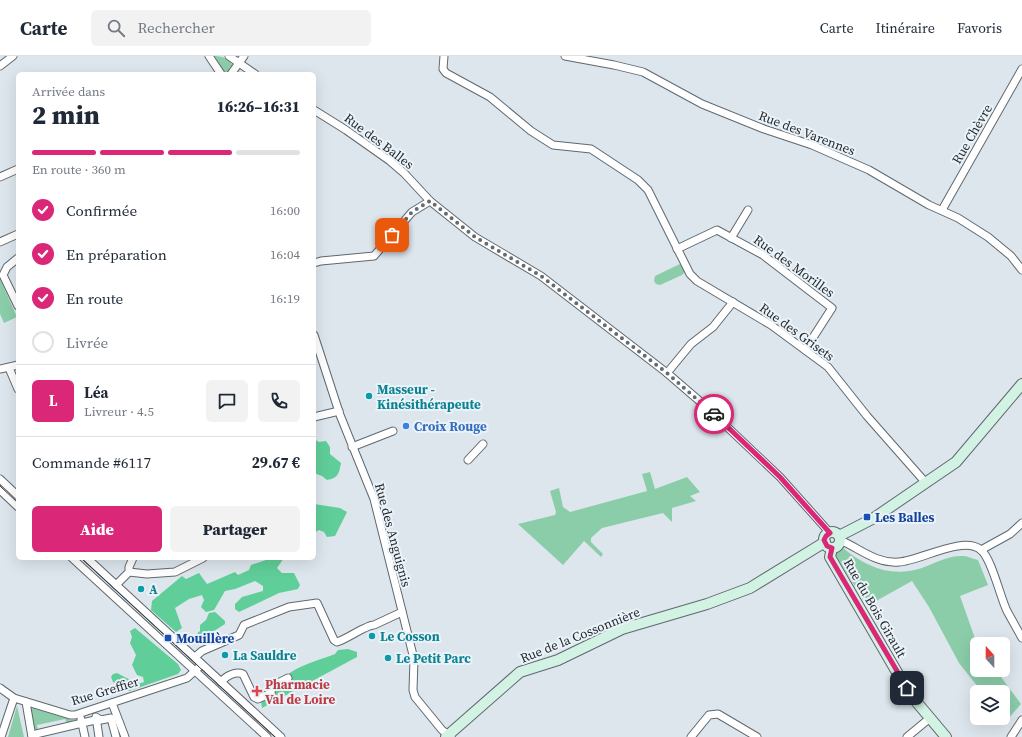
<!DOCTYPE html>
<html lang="fr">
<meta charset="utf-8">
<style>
body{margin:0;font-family:"Source Serif 4",serif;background:#f2f2f3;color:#1f2937;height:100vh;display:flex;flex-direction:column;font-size:15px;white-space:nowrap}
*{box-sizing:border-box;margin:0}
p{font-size:13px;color:#747a83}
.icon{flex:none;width:22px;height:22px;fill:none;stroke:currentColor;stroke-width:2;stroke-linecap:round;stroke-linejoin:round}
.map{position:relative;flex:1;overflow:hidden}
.side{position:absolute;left:16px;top:16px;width:300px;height:488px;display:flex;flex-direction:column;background:#fff;border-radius:6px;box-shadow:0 4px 16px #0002}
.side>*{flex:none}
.needle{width:26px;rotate:339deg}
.tools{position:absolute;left:970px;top:581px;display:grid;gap:8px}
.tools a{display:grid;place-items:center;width:40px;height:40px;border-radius:6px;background:#fff;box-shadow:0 4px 16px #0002;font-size:20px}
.pin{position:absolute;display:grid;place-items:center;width:34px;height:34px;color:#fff;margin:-17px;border-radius:8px;box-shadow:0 2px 6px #0006}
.courier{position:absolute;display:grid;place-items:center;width:40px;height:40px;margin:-20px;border:3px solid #db2777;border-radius:50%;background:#fff;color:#222;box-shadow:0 1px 5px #0007}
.headline em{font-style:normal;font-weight:800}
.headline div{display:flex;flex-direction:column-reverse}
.headline{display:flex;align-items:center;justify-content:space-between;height:68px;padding:0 16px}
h1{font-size:26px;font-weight:800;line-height:30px}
.bar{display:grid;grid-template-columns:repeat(4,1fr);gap:6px 4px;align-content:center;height:48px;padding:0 16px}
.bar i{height:5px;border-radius:3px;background:#e0e1e3}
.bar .active{background:#db2777}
.bar p{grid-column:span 4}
.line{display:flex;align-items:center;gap:10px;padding:0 16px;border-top:1px solid #e0e1e3}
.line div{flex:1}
.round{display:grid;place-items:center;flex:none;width:42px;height:42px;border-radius:6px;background:#f2f2f3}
ol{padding:0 16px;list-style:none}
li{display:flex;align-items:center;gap:12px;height:44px}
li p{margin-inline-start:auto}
li .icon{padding:4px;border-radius:50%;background:#db2777;color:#fff;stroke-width:4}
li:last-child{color:#747a83}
li i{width:22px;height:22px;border:2px solid #e0e1e3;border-radius:50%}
.primary-button{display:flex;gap:8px;margin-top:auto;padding:8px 16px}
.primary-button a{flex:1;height:46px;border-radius:6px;background:#db2777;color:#fff;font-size:16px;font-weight:800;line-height:46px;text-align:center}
.primary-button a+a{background:#f2f2f3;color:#1f2937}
header{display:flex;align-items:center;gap:24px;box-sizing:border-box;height:56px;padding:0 20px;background:#fff;border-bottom:1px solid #e0e1e3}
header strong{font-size:19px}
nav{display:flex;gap:22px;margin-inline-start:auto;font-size:14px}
.search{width:280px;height:36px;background:#f2f2f3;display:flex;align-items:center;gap:10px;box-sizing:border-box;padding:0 14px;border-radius:6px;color:#747a83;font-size:15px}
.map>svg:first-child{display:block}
</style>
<header>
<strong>Carte</strong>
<div class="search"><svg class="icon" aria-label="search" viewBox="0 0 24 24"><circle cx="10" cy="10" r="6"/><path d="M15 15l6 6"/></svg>Rechercher</div>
<nav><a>Carte</a><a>Itinéraire</a><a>Favoris</a></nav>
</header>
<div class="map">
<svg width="1022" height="681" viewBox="0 0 1022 681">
<rect width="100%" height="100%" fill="#dde6ed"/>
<g fill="#8bcda9">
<path d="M213 0C222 0 230 2 233 11H230L227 17 223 18Z"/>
<path d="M680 208 683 210 685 216 682 219 660 229 656 228 654 225 655 220Z"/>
<path d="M0 223 17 261 4 267 0 258Z"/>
<path d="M650 416 655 433 687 421 700 436 690 440 696 445 672 452V466L663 457 602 472 591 482V486L603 498 601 501 584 485 563 509 518 468 555 459 556 456 550 435 559 432 563 451 570 456 647 435 642 418Z"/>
<path d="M843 492C861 507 884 519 909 515 927 513 944 499 963 500 968 500 973 503 978 504L988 529 960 540 977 588V614H996L1021 648 1006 665 1003 661V636H982L959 607 929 551 912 525 867 550 835 498Z"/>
<path d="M17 650 24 681H8Z"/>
<path d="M28 651 75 665V666L67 668 65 663 37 669 38 674 35 675Z"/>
</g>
<g fill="#60ce98">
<path d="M314 383 319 386 326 385 330 391V398L341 407C339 418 338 422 327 424L322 420 314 417Z"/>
<path d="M314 448 340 452 347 456 335 480 327 481 324 476 319 474 314 477Z"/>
<path d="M272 502H284L277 512 282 517H294L300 529 298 533 279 537 239 556 235 553V548L242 541 263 535V530L255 525 235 533 225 535 214 554 206 556 201 551 204 544 202 539 189 543 175 552 182 572 176 576 151 554 152 545 182 520 186 523 199 517 207 528 235 516 238 519 249 514 251 509Z"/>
<path d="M215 556 225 565V568L195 587 192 582 200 575V569L206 564 209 557Z"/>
<path d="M135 572 178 608 181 614 178 618 129 635 113 626 111 621 113 618 117 617 138 628 144 626 143 621 137 619 132 609 136 599 130 587 132 581 130 575Z"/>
<path d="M348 593 357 596V601L262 652 261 645 275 637C280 613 315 606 335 598L338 594Z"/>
</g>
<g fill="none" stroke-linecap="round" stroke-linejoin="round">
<defs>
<g id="street">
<path d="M209 0 221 18"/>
<path d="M229 0 255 18"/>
<path d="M444 0 443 13 446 17 490 41 531 75 553 89 591 93 638 124 648 134 690 218 697 225 771 269 828 311 867 360 926 427"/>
<path d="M565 0 614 9 643 16 702 48 764 73 812 89 869 114 929 149 958 162 988 181 1011 200 1022 214"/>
<path d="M0 10 13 0"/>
<path d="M231 18 244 0"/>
<path d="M314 54 346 74 390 105 404 117 430 145 475 181 541 220 667 317 703 348 780 421 830 477"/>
<path d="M0 121 18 113"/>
<path d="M942 154 1022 13"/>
<path d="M731 182 748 154"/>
<path d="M0 186 18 178"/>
<path d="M677 193 717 174 763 199 832 252 805 294"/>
<path d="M18 202 7 211 3 219 18 250"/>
<path d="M314 207 321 205 374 200 412 156 430 145"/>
<path d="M314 279 340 359 374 443 414 603 413 634 415 641 442 674 451 681"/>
<path d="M9 312 18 333"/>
<path d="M0 313 18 309"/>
<path d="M667 317 691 288 713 271 733 246"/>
<path d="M314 361 339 355"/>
<path d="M352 391 393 375"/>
<path d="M468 404 483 388"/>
<path d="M0 423 18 440"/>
<path d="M0 434 18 451"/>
<path d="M840 484C859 492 876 508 899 506 920 505 963 479 981 494 992 503 1000 541 1007 555 1012 564 1017 573 1022 582"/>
<path d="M981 494 1010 478 1022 467"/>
<path d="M72 502 267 681"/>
<path d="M87 502 281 681"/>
<path d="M129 516 147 518 175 516 203 502"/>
<path d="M116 529 129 516V511L133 502"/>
<path d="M195 601 202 595 239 579 244 569 289 551 317 547 334 584 337 586C347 583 366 569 374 569L402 556"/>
<path d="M221 626C226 620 235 615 243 618L254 641 258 643 271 637 272 630 288 622"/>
<path d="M0 632 14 642 70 659H75L187 622 198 612"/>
<path d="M26 646 32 681"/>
<path d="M112 647 125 681"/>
<path d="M96 661 99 681"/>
<path d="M97 662 101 664 111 662 116 681"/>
<path d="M81 663 85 681"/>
<path d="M32 679 95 664"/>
<path d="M1 681 14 642"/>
<path d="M691 681 709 659 718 658 757 681"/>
<path d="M907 681 930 662"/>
<path d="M1011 681 1022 664"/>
</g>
<g id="secondary">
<circle cx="832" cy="484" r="8"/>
<path d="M839 480 874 462 956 406 1022 328"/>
<path d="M832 492 830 501 909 637 946 681"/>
<path d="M446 681 520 616 558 604 622 573 707 548 750 532 825 486"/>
</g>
</defs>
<use href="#street" stroke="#60686e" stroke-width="9"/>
<use href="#secondary" stroke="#60686e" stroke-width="12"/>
<use href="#street" stroke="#fff" stroke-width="7"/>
<use href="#secondary" stroke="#d2f2e3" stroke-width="10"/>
<g stroke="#393c3f" stroke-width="1">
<path d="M0 430 18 447"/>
<path d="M81 502 275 681"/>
</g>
</g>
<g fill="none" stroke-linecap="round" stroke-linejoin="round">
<path stroke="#666b6f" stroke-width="4" stroke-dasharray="0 7.2" d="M392 179 412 156 430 145 475 181 541 220 667 317 714 358"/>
<path stroke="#db2777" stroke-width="5" d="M714 358 780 421 830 477 826 480 824 484 827 490 832 492 830 501 907 632"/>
</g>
<g fill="#0f9aa8" stroke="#eaf3fa" stroke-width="1.5">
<circle cx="369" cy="340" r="4"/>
<circle cx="141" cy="533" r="4"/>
<circle cx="372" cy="580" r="4"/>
<circle cx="225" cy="599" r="4"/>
<circle cx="388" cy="602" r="4"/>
</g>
<circle fill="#3f7fe0" stroke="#eaf3fa" stroke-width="1.5" cx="406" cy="370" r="4"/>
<g fill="#1a4fb4" stroke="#eaf3fa" stroke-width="1.5">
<rect x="863" y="457" width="8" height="8" rx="2"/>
<rect x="164" y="578" width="8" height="8" rx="2"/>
</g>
<path fill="#e0444e" stroke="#eaf3fa" stroke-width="1.5" d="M255 629h4v4h4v4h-4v4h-4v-4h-4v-4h4z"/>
<g text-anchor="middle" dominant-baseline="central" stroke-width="4" stroke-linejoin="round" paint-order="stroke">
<g font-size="13" fill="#26292b" stroke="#eaf3fa">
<text transform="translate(807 77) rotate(21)">Rue des Varennes</text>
<text transform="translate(972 78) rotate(-60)">Rue Chèvre</text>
<text transform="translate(379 85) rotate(37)">Rue des Balles</text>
<text transform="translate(794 210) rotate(36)">Rue des Morilles</text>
<text transform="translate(797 276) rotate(36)">Rue des Grisets</text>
<text transform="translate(393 479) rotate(75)">Rue des Anguignis</text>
<text transform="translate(875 552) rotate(60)">Rue du Bois Girault</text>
<text transform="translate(580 579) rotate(-22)">Rue de la Cossonnière</text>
<text transform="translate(105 635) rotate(-17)">Rue Greffier</text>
</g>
<g font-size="13" font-weight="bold" fill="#0d838f" stroke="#eaf3fa" text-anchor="start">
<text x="377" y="333">Masseur -<tspan x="377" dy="15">Kinésithérapeute</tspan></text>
<text x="149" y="533">A</text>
<text x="380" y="580">Le Cosson</text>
<text x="233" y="599">La Sauldre</text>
<text x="396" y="602">Le Petit Parc</text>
</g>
<g font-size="13" font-weight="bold" fill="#366cbe" stroke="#eaf3fa" text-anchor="start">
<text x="414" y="370">Croix Rouge</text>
</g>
<g font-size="13" font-weight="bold" fill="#164399" stroke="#eaf3fa" text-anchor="start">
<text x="875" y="461">Les Balles</text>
<text x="176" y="582">Mouillère</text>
</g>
<g font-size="13" font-weight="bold" fill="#be3a42" stroke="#eaf3fa" text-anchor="start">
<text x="265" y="628">Pharmacie<tspan x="265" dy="15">Val de Loire</tspan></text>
</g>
</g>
</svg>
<div class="tools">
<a><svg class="needle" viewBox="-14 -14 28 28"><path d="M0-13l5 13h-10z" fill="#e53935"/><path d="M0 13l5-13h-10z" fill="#747a83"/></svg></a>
<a><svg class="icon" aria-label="layers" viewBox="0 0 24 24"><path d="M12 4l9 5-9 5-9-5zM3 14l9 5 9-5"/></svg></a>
</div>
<div class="pin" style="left:392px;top:179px;background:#ea580c"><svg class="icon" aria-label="bag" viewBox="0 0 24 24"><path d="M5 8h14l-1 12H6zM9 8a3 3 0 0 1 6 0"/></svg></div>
<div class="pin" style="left:907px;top:632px;background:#1f2937"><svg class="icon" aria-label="home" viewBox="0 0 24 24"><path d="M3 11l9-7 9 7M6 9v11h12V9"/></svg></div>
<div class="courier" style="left:714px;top:358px"><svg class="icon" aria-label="car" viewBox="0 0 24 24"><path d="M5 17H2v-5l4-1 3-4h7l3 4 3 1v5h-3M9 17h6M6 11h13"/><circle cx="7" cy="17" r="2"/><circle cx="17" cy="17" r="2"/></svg></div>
<section class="side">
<div class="headline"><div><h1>2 min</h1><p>Arrivée dans</p></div><em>16:26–16:31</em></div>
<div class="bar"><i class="active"></i><i class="active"></i><i class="active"></i><i></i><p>En route · 360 m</p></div>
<ol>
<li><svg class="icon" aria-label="check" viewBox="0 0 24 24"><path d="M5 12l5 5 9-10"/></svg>Confirmée<p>16:00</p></li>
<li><svg class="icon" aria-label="check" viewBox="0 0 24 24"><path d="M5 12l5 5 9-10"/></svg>En préparation<p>16:04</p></li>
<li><svg class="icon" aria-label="check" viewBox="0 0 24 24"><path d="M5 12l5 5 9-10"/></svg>En route<p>16:19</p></li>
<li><i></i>Livrée</li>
</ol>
<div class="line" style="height:72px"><b class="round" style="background:#db2777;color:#fff">L</b><div><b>Léa</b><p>Livreur · 4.5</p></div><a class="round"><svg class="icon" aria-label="chat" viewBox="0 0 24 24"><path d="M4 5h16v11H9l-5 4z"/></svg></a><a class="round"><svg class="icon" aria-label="phone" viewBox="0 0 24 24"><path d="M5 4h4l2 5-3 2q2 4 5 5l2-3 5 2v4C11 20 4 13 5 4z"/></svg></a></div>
<div class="line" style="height:52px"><div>Commande #6117</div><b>29.67 €</b></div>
<div class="primary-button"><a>Aide</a><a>Partager</a></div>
</section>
</div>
